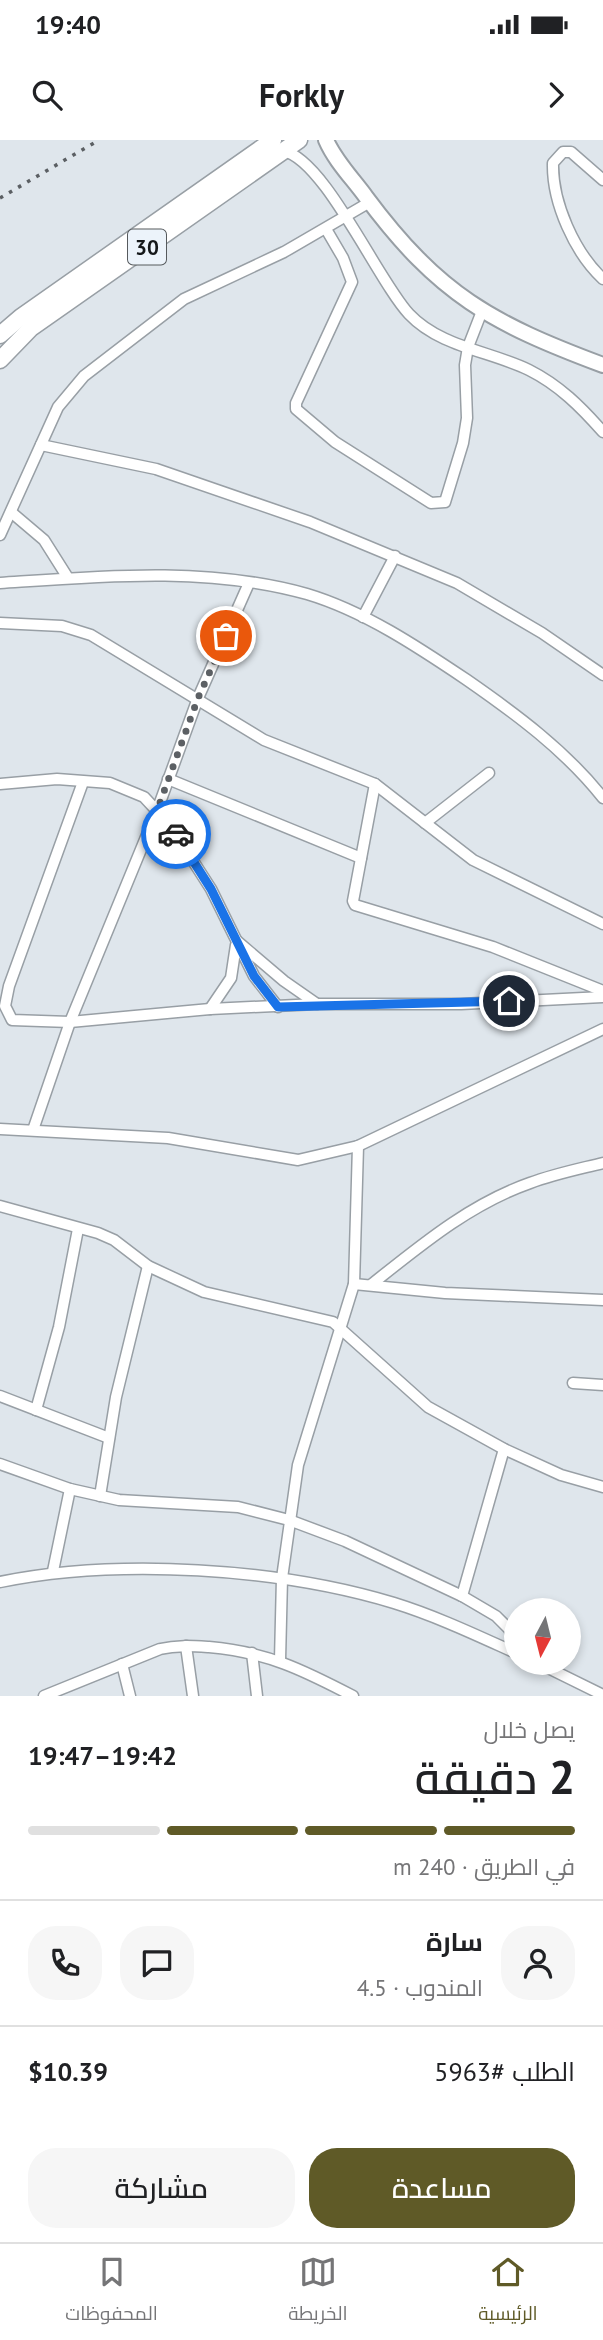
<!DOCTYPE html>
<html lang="ar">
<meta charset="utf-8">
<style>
body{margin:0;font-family:"PT Sans",Cairo,sans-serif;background:#f6f6f6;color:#202124;direction:rtl;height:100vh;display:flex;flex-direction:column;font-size:26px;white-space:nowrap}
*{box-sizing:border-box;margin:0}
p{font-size:23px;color:#757577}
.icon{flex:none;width:38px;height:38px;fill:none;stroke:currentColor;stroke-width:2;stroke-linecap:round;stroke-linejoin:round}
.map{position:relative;height:1556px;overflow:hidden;direction:ltr}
.drawer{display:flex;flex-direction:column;background:#fff;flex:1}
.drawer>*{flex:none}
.needle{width:46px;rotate:187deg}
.buttons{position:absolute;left:504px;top:1458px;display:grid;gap:14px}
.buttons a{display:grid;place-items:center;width:77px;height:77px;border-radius:50%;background:#fff;box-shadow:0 4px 10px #0003;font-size:35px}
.pin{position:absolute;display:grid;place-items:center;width:60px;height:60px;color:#fff;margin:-30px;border:4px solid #fff;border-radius:50%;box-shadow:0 2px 7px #0007}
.courier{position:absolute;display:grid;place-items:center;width:70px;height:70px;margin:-35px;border:5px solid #1a73e8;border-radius:50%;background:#fff;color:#222;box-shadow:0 2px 9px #0007}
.overview em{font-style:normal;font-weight:600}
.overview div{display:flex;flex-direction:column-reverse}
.overview{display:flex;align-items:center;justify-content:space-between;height:119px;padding:0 28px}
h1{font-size:46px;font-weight:600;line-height:52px}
.bar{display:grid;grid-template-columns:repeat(4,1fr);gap:10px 7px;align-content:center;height:84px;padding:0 28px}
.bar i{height:9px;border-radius:5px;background:#e0e0e0}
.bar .on{background:#5f5a27}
.bar p{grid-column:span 4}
.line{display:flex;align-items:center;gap:18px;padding:0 28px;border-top:2px solid #e0e0e0}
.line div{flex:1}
.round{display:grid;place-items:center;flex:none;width:74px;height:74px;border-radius:28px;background:#f6f6f6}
.button{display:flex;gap:14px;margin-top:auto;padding:14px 28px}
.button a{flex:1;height:80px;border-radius:28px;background:#5f5a27;color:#fff;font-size:28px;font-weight:600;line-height:80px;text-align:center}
.button a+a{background:#f6f6f6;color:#202124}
.status{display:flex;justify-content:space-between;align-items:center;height:49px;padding:0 35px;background:#fff;direction:ltr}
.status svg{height:19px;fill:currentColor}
header{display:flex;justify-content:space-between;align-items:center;height:91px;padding:0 28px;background:#fff;font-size:32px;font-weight:600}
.dock{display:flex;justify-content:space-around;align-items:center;height:98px;border-top:2px solid #e0e0e0;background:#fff;font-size:19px;color:#757577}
.dock a{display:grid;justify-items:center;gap:4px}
.dock .on{color:#5f5a27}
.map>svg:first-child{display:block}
</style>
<div class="status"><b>19:40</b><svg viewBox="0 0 49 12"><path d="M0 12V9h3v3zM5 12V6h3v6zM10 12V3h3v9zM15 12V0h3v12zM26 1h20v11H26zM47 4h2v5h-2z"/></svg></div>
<header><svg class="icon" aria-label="forward" viewBox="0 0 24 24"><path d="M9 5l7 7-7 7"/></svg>Forkly<svg class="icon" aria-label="search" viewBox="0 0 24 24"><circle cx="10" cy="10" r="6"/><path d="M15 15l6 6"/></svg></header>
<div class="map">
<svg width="603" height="1556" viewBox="0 0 603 1556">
<rect width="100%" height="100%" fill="#dfe6ec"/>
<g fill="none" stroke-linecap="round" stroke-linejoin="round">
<defs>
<g id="street">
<path d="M283 11C324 18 378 141 409 174 440 207 490 211 529 230 559 245 581 267 603 292"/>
<path d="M603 40 571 12H563L553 23C552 63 575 113 603 139"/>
<path d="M326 89 343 118 352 142 296 263V269L335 302 431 363 445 362 463 303 467 278 465 225 468 207 482 171"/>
<path d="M41 305 156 329 310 382 457 443 542 493 603 535"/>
<path d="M11 372 44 400 68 438"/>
<path d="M0 395 58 267 84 236 184 159 284 112 370 62"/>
<path d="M0 443C102 436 207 426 307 454 364 471 418 507 467 540 516 574 566 611 603 658"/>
<path d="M363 477 395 416"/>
<path d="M0 483 62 486 91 495 264 600 375 644 473 720 603 784"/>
<path d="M168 639 361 718"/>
<path d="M83 642 9 846 5 866 12 880 70 882 210 869 317 864H461L603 857"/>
<path d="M0 644 57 639 110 643 144 657 170 685 211 749 254 836 278 867"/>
<path d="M375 644 353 761 355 765 493 807 603 851"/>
<path d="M425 683 489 633"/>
<path d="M237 801 284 841 317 864"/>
<path d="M210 869 231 838 236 805"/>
<path d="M0 989 168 998 298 1020 358 1006 603 889"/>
<path d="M33 990 70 882 158 668 198 558 249 443"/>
<path d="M0 1066 98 1093 114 1100 148 1126 204 1152 333 1182 428 1267 504 1309 561 1335 603 1347"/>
<path d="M354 1144 445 1153 603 1160"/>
<path d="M372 1144C421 1105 470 1064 530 1043 554 1034 579 1029 603 1023"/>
<path d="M573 1243 603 1245"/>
<path d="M0 1256 109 1298"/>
<path d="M36 1270 59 1187 78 1089"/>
<path d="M0 1324 70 1349 119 1360 238 1367 289 1380 345 1401 462 1456 496 1476 509 1489 516 1504"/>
<path d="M100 1356 116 1257 148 1126"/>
<path d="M53 1431 70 1349"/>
<path d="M0 1442C119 1418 278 1428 394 1463 436 1476 476 1495 516 1513"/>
<path d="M462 1456 504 1309"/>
<path d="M186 1506 193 1556"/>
<path d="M252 1513 257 1556"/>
<path d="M280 1520 282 1438 298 1325 354 1144 358 1006"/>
<path d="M536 1522 603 1555"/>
<path d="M122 1524 130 1556"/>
<path d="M44 1556 160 1509C177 1505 192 1506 209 1507 267 1512 303 1530 353 1556"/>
</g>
<path id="secondary" d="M326 0C335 21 353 39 366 57 439 155 491 183 603 225"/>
<g id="primary">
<path d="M0 195 21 177 273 0"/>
<path d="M0 220 31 188 299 0"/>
</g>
</defs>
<use href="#street" stroke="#989fa5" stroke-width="13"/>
<use href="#secondary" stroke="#989fa5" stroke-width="18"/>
<use href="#primary" stroke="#989fa5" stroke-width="19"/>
<use href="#street" stroke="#fff" stroke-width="10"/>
<use href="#secondary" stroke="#fff" stroke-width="14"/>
<use href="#primary" stroke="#fff" stroke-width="16"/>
<path stroke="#5b5f63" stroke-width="3.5" stroke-dasharray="3.5 7" stroke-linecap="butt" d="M0 58 99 0"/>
</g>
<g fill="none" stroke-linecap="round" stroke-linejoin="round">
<path stroke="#5c6064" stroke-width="7" stroke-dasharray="0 12.6" d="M176 694 158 668 198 558 226 496"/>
<path stroke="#1a73e8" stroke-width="9" d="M176 694 211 749 254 836 278 867 509 861"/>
</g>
<g text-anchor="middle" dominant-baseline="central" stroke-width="5" stroke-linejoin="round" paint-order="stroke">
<rect fill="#ecf3fa" stroke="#565a5d" stroke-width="2" x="128" y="89.5" width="38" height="35" rx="5"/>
<g font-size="21" font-weight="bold" fill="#15181a">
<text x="147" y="107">30</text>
</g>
</g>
</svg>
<div class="buttons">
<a><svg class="needle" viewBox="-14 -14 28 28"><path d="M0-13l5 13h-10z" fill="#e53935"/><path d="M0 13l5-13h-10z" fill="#757577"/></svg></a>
</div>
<div class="pin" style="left:226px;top:496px;background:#ea580c"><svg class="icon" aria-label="bag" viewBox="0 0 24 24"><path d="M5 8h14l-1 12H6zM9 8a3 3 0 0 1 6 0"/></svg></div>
<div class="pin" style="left:509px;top:861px;background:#1f2937"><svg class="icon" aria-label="home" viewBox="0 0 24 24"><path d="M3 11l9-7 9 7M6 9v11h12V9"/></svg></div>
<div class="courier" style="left:176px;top:694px"><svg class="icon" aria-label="car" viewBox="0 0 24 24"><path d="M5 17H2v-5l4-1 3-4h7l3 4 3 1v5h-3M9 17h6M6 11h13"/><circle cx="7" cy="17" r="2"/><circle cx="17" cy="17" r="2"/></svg></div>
</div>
<section class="drawer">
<div class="overview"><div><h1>2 دقيقة</h1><p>يصل خلال</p></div><em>19:42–19:47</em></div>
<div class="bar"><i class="on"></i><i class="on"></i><i class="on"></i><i></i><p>في الطريق · 240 m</p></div>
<div class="line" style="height:126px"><a class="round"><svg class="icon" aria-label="person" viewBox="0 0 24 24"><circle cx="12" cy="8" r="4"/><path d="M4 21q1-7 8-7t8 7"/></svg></a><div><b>سارة</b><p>المندوب · 4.5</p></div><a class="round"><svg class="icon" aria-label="chat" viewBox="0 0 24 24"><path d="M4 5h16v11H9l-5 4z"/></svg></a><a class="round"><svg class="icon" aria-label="phone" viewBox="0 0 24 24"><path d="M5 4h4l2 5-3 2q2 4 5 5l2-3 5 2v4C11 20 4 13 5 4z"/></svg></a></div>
<div class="line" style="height:91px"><div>الطلب #5963</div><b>$10.39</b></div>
<div class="button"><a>مساعدة</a><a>مشاركة</a></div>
</section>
<nav class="dock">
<a class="on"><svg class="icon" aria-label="home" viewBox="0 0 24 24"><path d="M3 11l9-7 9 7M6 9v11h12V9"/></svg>الرئيسية</a>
<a><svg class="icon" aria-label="map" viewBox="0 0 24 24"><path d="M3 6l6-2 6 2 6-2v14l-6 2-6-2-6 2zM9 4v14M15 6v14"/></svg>الخريطة</a>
<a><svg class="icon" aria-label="saved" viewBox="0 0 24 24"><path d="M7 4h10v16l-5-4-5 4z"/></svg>المحفوظات</a>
</nav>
